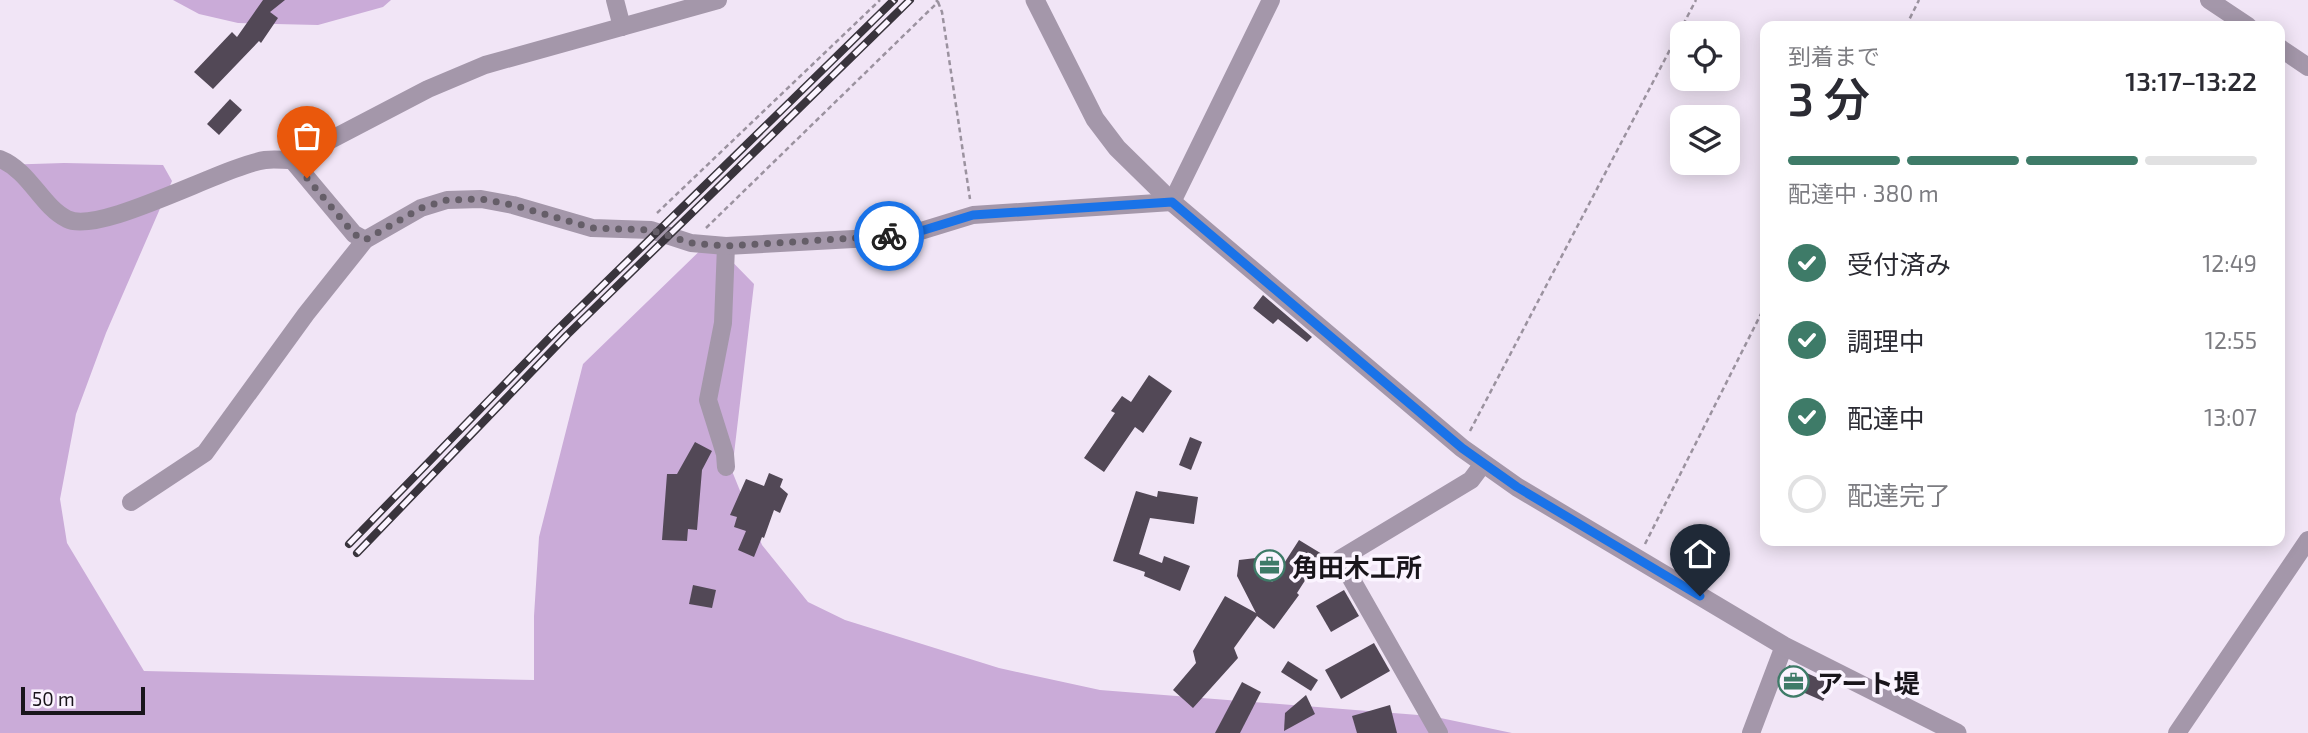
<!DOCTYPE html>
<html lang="ja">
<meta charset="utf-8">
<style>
body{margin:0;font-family:"Exo 2","Noto Sans JP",sans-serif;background:#f7f7f7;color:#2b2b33;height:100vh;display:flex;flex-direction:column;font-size:26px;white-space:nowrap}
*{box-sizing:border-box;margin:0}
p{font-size:23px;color:#7c7c81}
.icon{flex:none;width:38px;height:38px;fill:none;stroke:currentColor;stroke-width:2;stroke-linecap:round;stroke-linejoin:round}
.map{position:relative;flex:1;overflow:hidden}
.details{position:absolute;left:1760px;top:21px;width:525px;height:525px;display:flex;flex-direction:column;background:#fff;border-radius:14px;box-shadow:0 4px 18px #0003}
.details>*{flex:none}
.tools{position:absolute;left:1670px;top:21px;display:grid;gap:14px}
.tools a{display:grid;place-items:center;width:70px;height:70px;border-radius:14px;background:#fff;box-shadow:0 4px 18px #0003;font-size:35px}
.scale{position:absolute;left:21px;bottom:18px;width:124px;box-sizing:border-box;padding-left:7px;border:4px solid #19151b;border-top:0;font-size:19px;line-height:24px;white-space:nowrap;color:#19151b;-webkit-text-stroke:5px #fbf4ff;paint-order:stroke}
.pin{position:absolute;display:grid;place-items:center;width:60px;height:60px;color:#fff;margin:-72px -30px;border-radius:50% 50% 50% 0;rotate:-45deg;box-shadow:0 0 7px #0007}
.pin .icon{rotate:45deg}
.courier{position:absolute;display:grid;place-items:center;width:70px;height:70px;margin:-35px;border:5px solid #1a73e8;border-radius:50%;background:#fff;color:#222;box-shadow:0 2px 9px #0007}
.head em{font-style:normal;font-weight:600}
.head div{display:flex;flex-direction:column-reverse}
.head{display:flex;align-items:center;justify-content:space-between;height:119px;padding:0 28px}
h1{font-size:46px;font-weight:600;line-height:52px}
.bar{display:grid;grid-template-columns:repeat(4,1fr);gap:10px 7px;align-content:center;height:84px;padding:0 28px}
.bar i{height:9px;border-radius:5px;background:#e1e1e2}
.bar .on{background:#3e7b68}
.bar p{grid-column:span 4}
ol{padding:0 28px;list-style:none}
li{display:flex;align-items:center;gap:21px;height:77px}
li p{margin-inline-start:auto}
li .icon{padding:7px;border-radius:50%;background:#3e7b68;color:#fff;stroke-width:4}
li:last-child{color:#7c7c81}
li i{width:38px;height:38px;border:4px solid #e1e1e2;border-radius:50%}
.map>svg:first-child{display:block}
</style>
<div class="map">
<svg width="2308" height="733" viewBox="0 0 2308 733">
<rect width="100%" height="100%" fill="#f1e5f6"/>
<g fill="#caabd8">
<path d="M173 0H391L383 7 318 25 238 23 199 14Z"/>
<path d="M64 163 163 165 172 181 106 333 76 414 60 499 67 543 144 671 534 680V616L539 537 583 364 711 240 754 284 732 471 762 545 808 602 845 620 999 668 1100 690 1431 716 1512 733H0V165Z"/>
</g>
<g fill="#524856">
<path d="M263 0H285L270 12 278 18 261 43 259 41 213 89 194 72 232 32 237 37Z"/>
<path d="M230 99 242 110 219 135 207 124Z"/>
<path d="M1263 295 1312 337 1307 342 1278 319 1273 324 1253 308Z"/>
<path d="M1149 375 1172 391 1143 433 1135 427 1104 472 1084 458 1115 413 1111 411 1122 396 1131 402Z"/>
<path d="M1190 437 1202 442 1191 470 1179 465Z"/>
<path d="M695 442 712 451 702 470 697 530 688 529 687 541 662 540 667 474H677Z"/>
<path d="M769 473 783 479 780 487 788 494 780 513 774 510 764 538 762 537 754 557 738 550 746 531 734 527 737 517 730 515 746 479 764 486Z"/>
<path d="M1136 491 1157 497 1158 491 1198 497 1194 524 1150 518 1139 554 1162 563 1164 556 1190 566 1180 591 1144 576 1145 572 1113 561Z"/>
<path d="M1299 540 1322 554 1297 593 1299 595 1274 629 1257 616 1234 648 1238 658 1193 708 1173 690 1196 663 1193 651 1225 596 1256 613 1237 576 1239 560 1256 558 1272 582Z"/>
<path d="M693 585 716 590 712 608 689 604Z"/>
<path d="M1344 590 1359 616 1331 632 1316 606Z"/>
<path d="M1374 643 1390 671 1341 699 1325 670Z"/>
<path d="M1288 661 1318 680 1311 691 1281 672Z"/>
<path d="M1789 665 1831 684 1823 701 1782 683Z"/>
<path d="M1242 682 1261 692 1240 733H1215Z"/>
<path d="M1306 695 1315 714 1284 731 1285 713Z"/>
<path d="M1390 705 1397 733H1357L1352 716Z"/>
</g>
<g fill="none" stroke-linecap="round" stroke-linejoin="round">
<g stroke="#9b929f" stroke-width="2.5" stroke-dasharray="5 3.5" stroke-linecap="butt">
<path d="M938 2 942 12 970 199"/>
<path d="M1906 26 1919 0"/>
<path d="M657 213 880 0"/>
<path d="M706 228 938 2 936 0"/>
<path d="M1470 431 1696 0"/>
<path d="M1645 544 1766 304"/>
</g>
<g stroke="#a497aa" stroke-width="18">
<path d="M615 0 622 27"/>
<path d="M2209 0 2248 26"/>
<path d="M2280 48 2308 67"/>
<path d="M0 159C30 171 41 206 67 219 99 236 224 166 265 160 273 159 283 160 292 160L354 234 365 240"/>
<path d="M292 160 428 89 485 65 718 0"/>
<path d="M726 246 723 323 708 400 725 454 726 467"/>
<path d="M131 502 205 453 306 314 365 240 421 208 447 200 481 199 513 205 592 228 651 230 691 243 726 246 872 238 911 234 973 215 1172 202 1271 0"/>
<path d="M1439 733 1340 559 1471 480 1483 464"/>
<path d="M1751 733 1784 646"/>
<path d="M2177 733 2308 540"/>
</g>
<path stroke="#a497aa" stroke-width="19" d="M1035 0 1095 119 1117 148 1172 202 1462 448 1517 487 1784 646 1957 733"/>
<defs>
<g id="rail">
<path d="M349 544 558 329 894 0"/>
<path d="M357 553 567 335 910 0"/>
</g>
</defs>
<use href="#rail" stroke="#39343c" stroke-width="8"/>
<use href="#rail" stroke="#fbf4ff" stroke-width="5" stroke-dasharray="16" stroke-linecap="butt"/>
</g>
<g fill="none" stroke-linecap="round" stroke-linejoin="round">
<path stroke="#655e68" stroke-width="7" stroke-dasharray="0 12.6" d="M307 178 354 234 365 240 421 208 447 200 481 199 513 205 592 228 651 230 691 243 726 246 889 236"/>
<path stroke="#1a73e8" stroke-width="9" d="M889 236 911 234 973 215 1172 202 1462 448 1517 487 1700 596"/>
</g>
<defs>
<symbol id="office-ring" viewBox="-11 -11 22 22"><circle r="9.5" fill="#fbf4ff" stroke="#3e7b68" stroke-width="1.5"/><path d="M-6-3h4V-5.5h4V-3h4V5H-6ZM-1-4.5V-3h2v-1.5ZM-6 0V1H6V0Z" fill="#3e7b68"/></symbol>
</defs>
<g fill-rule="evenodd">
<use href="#office-ring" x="1252" y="548" width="35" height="35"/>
<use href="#office-ring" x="1776" y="664" width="35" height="35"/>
</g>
<g text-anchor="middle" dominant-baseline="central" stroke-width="7" stroke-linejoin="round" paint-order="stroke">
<g font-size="26" font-weight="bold" fill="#19151b" stroke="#fbf4ff" text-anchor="start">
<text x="1292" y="566">角田木工所</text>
<text x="1817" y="682">アート堤</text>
</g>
</g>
</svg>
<div class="tools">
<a><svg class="icon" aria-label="locate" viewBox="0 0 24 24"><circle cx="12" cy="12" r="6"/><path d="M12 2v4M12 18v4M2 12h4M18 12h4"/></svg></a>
<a><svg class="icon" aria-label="layers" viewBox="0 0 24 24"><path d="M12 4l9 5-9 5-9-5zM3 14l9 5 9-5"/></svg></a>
</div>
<div class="scale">50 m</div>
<div class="pin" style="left:307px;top:178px;background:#ea580c"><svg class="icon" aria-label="bag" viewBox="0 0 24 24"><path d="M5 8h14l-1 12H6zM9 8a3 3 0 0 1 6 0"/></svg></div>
<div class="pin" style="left:1700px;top:596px;background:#1f2937"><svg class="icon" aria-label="home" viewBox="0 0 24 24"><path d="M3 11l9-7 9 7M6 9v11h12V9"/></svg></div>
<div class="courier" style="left:889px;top:236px"><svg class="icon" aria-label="bike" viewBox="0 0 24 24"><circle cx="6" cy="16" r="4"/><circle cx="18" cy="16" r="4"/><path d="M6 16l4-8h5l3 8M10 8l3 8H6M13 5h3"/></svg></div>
<section class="details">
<div class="head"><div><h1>3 分</h1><p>到着まで</p></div><em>13:17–13:22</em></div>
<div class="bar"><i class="on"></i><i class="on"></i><i class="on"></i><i></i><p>配達中 · 380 m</p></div>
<ol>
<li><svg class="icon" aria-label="check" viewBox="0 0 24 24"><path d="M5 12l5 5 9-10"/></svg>受付済み<p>12:49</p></li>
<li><svg class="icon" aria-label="check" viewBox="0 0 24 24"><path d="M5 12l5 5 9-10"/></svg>調理中<p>12:55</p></li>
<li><svg class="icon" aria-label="check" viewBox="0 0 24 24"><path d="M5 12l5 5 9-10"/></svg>配達中<p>13:07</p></li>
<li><i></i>配達完了</li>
</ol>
</section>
</div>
